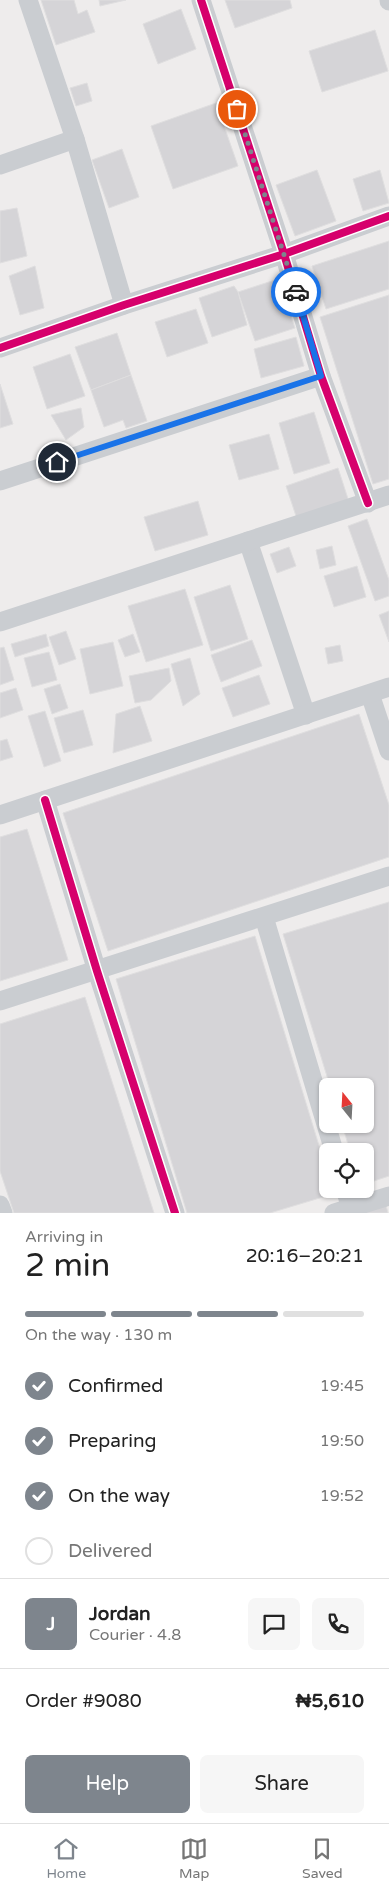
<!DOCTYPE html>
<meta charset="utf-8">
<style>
body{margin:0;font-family:"Varela Round",sans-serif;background:#f6f6f6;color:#222;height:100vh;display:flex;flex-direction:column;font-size:19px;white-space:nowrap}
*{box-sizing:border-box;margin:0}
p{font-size:16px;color:#767676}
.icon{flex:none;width:28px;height:28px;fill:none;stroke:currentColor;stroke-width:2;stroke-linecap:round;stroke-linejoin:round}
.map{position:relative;height:1213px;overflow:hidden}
.panel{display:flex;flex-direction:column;background:#fff;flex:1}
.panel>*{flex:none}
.needle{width:32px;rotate:342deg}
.controls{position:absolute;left:319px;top:1078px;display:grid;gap:10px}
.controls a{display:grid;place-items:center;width:55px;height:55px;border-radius:8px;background:#fff;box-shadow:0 1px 4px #0004;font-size:25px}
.pin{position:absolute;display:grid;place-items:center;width:42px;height:42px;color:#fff;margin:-21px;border:2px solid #fff;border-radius:50%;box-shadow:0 1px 5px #0007}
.courier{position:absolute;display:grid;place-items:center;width:50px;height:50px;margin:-25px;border:4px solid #1a73e8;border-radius:50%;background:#fff;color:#222;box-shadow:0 1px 6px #0007}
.headline em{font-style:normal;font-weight:600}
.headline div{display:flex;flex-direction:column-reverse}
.headline{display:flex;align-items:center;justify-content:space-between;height:85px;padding:0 25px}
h1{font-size:32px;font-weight:600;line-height:38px}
.bar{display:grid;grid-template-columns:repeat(4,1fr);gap:8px 5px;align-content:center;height:60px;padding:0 25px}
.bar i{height:6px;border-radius:4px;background:#e0e0e0}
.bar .selected{background:#7e858d}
.bar p{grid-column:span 4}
.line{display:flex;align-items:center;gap:12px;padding:0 25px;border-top:1px solid #e0e0e0}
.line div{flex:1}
.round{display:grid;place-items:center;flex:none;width:52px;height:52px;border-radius:8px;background:#f6f6f6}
ol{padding:0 25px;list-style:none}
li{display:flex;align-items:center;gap:15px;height:55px}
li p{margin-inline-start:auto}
li .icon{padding:5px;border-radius:50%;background:#7e858d;color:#fff;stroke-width:4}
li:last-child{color:#767676}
li i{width:28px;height:28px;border:2px solid #e0e0e0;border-radius:50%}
.cta{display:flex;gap:10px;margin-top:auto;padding:10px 25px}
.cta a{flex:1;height:58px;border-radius:8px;background:#7e858d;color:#fff;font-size:20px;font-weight:600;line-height:58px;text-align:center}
.cta a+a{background:#f6f6f6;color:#222}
.menu{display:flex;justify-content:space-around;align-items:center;height:70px;border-top:1px solid #e0e0e0;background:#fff;font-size:14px;color:#767676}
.menu a{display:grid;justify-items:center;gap:2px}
.menu .selected{color:#7e858d}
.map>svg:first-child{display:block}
</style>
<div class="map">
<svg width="389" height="1213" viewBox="0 0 389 1213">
<rect width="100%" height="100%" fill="#eeecec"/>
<g fill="#d5d4d7" stroke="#dfdedf">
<path d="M41 0H74L78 14 87 10 95 32 56 45Z"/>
<path d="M99 0H126L100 6Z"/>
<path d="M225 0H290L292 8 235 28Z"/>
<path d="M181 9 196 49 158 64 143 24Z"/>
<path d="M375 30 388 71 322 92 309 51Z"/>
<path d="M87 83 92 101 76 106 70 88Z"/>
<path d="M216 103 238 166 173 189 151 126Z"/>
<path d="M122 149 139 197 109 208 92 160Z"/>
<path d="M317 170 336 221 295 236 276 185Z"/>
<path d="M380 170 389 203 363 211 353 179Z"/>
<path d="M17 208 27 256 0 263V211Z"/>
<path d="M389 241V289L326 309 312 266Z"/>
<path d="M35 266 44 308 20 315 9 276Z"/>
<path d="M278 279 295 328 255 341 238 292Z"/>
<path d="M234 286 238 292 247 325 212 337 199 298Z"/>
<path d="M389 295V479L373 484 320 317Z"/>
<path d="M196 309 208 343 167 357 155 322Z"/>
<path d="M117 333 131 375 91 390 75 347Z"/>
<path d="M296 337 304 366 261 378 254 349Z"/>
<path d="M70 354 85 396 47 409 33 367Z"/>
<path d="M131 375 147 421 126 428 123 420 104 427 91 390Z"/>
<path d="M0 384 13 424 0 428Z"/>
<path d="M81 408 84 427 66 440 51 415Z"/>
<path d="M314 412 330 463 294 474 279 423Z"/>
<path d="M269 434 279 469 239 480 229 445Z"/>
<path d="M338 468 349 502 297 519 286 486Z"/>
<path d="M198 501 208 535 155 551 144 517Z"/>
<path d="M367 519 389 580V596L375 601 348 526Z"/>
<path d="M332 546 336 565 320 569 316 550Z"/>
<path d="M289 547 296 566 277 573 270 554Z"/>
<path d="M357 566 366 597 334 607 324 576Z"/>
<path d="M230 585 248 639 211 651 194 597Z"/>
<path d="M185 589 203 645 146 662 128 606Z"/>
<path d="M389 611V642L379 615Z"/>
<path d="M66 631 76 659 59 665 49 637Z"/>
<path d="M46 634 49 646 15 657 11 644Z"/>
<path d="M133 634 140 652 125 657 118 640Z"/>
<path d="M252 640 262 666 221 682 211 655Z"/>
<path d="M113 642 123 686 90 694 80 649Z"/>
<path d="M340 645 343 661 328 664 325 648Z"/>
<path d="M4 647 14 680 0 685V648Z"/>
<path d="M49 652 57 680 32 687 24 658Z"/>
<path d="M190 658 200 694 183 706 171 664Z"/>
<path d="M169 668 171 681 151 700 135 703 129 676Z"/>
<path d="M259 675 270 704 233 717 222 688Z"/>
<path d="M60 684 68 708 52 714 44 689Z"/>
<path d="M16 688 23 710 0 718V693Z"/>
<path d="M140 706 152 741 113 753 116 714Z"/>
<path d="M83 710 93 745 64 753 54 718Z"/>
<path d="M45 711 61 761 44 767 28 716Z"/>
<path d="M359 714 389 805V857L108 951 63 813Z"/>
<path d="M7 739 13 757 0 761V741Z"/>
<path d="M27 829 68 960 0 981V837Z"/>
<path d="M389 902V1176L365 1184V1151H350L342 1124H365V1086H330L283 934Z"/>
<path d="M255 936 328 1175V1189H332L333 1194 270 1213H187L116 979Z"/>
<path d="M85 997 154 1213H14L0 1171V1024Z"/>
<path d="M386 1205 388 1213H361Z"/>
</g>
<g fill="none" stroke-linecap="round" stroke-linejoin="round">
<g stroke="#cacdd1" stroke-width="19">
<path d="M28 0 75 139 124 305"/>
<path d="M201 0 284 254 321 376 368 503"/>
<path d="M389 0V1"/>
<path d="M0 165 75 139"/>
<path d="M0 348 124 305 284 254 389 216"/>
<path d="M0 481 321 376"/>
<path d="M248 541 306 715"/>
<path d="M0 622 389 495"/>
<path d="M370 694 389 751"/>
<path d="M45 800 97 971 175 1213"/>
<path d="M0 815 389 687"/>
<path d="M264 917 334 1151"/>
<path d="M0 1001 389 876"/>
<path d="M345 1189 351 1208"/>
<path d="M0 1205 3 1213"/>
<path d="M334 1213 389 1196"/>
</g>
<defs>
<g id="cycleway">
<path d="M201 0 284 254 321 376 368 503"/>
<path d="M0 348 124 305 284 254 389 216"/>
<path d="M45 800 97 971 175 1213"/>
</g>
</defs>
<use href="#cycleway" stroke="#fff" stroke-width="11"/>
<use href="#cycleway" stroke="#d6006c" stroke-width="8"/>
</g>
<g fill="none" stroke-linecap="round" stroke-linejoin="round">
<path stroke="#7e858d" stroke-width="5" stroke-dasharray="0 9" d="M237 109 296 292"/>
<path stroke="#1a73e8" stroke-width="6" d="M57 462 321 376 296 292"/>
</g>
</svg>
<div class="controls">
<a><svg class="needle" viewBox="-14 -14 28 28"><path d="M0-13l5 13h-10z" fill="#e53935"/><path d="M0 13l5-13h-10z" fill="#767676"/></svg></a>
<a><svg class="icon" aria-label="locate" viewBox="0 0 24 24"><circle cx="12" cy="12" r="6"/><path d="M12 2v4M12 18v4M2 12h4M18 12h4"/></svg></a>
</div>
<div class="pin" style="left:237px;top:109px;background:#ea580c"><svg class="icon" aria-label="bag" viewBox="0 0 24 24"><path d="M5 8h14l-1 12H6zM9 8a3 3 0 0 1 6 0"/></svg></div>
<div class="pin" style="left:57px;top:462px;background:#1f2937"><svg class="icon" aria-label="home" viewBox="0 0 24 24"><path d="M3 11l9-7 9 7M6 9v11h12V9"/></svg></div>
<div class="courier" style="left:296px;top:292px"><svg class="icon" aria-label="car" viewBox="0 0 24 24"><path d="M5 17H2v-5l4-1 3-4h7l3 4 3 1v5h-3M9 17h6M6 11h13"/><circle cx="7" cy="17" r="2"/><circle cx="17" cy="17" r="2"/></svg></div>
</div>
<section class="panel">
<div class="headline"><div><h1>2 min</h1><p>Arriving in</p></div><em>20:16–20:21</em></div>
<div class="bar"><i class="selected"></i><i class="selected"></i><i class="selected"></i><i></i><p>On the way · 130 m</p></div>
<ol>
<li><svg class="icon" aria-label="check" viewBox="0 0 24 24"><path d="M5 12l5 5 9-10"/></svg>Confirmed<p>19:45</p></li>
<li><svg class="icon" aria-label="check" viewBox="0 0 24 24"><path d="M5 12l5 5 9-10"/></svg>Preparing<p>19:50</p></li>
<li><svg class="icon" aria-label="check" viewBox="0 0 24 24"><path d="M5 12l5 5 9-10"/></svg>On the way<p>19:52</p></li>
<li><i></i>Delivered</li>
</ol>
<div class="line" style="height:90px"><b class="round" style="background:#7e858d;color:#fff">J</b><div><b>Jordan</b><p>Courier · 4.8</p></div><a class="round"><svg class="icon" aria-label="chat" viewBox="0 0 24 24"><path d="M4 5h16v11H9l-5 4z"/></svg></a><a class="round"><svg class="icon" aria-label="phone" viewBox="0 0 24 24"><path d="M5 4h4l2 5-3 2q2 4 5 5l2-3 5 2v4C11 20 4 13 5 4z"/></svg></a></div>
<div class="line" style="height:65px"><div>Order #9080</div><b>₦5,610</b></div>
<div class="cta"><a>Help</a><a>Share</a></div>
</section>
<nav class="menu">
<a class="selected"><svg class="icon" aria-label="home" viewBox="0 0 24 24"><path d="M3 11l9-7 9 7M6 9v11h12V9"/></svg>Home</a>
<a><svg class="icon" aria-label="map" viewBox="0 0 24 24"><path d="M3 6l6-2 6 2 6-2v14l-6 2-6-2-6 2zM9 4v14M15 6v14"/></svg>Map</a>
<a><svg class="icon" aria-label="saved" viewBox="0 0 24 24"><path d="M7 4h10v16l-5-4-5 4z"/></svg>Saved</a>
</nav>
